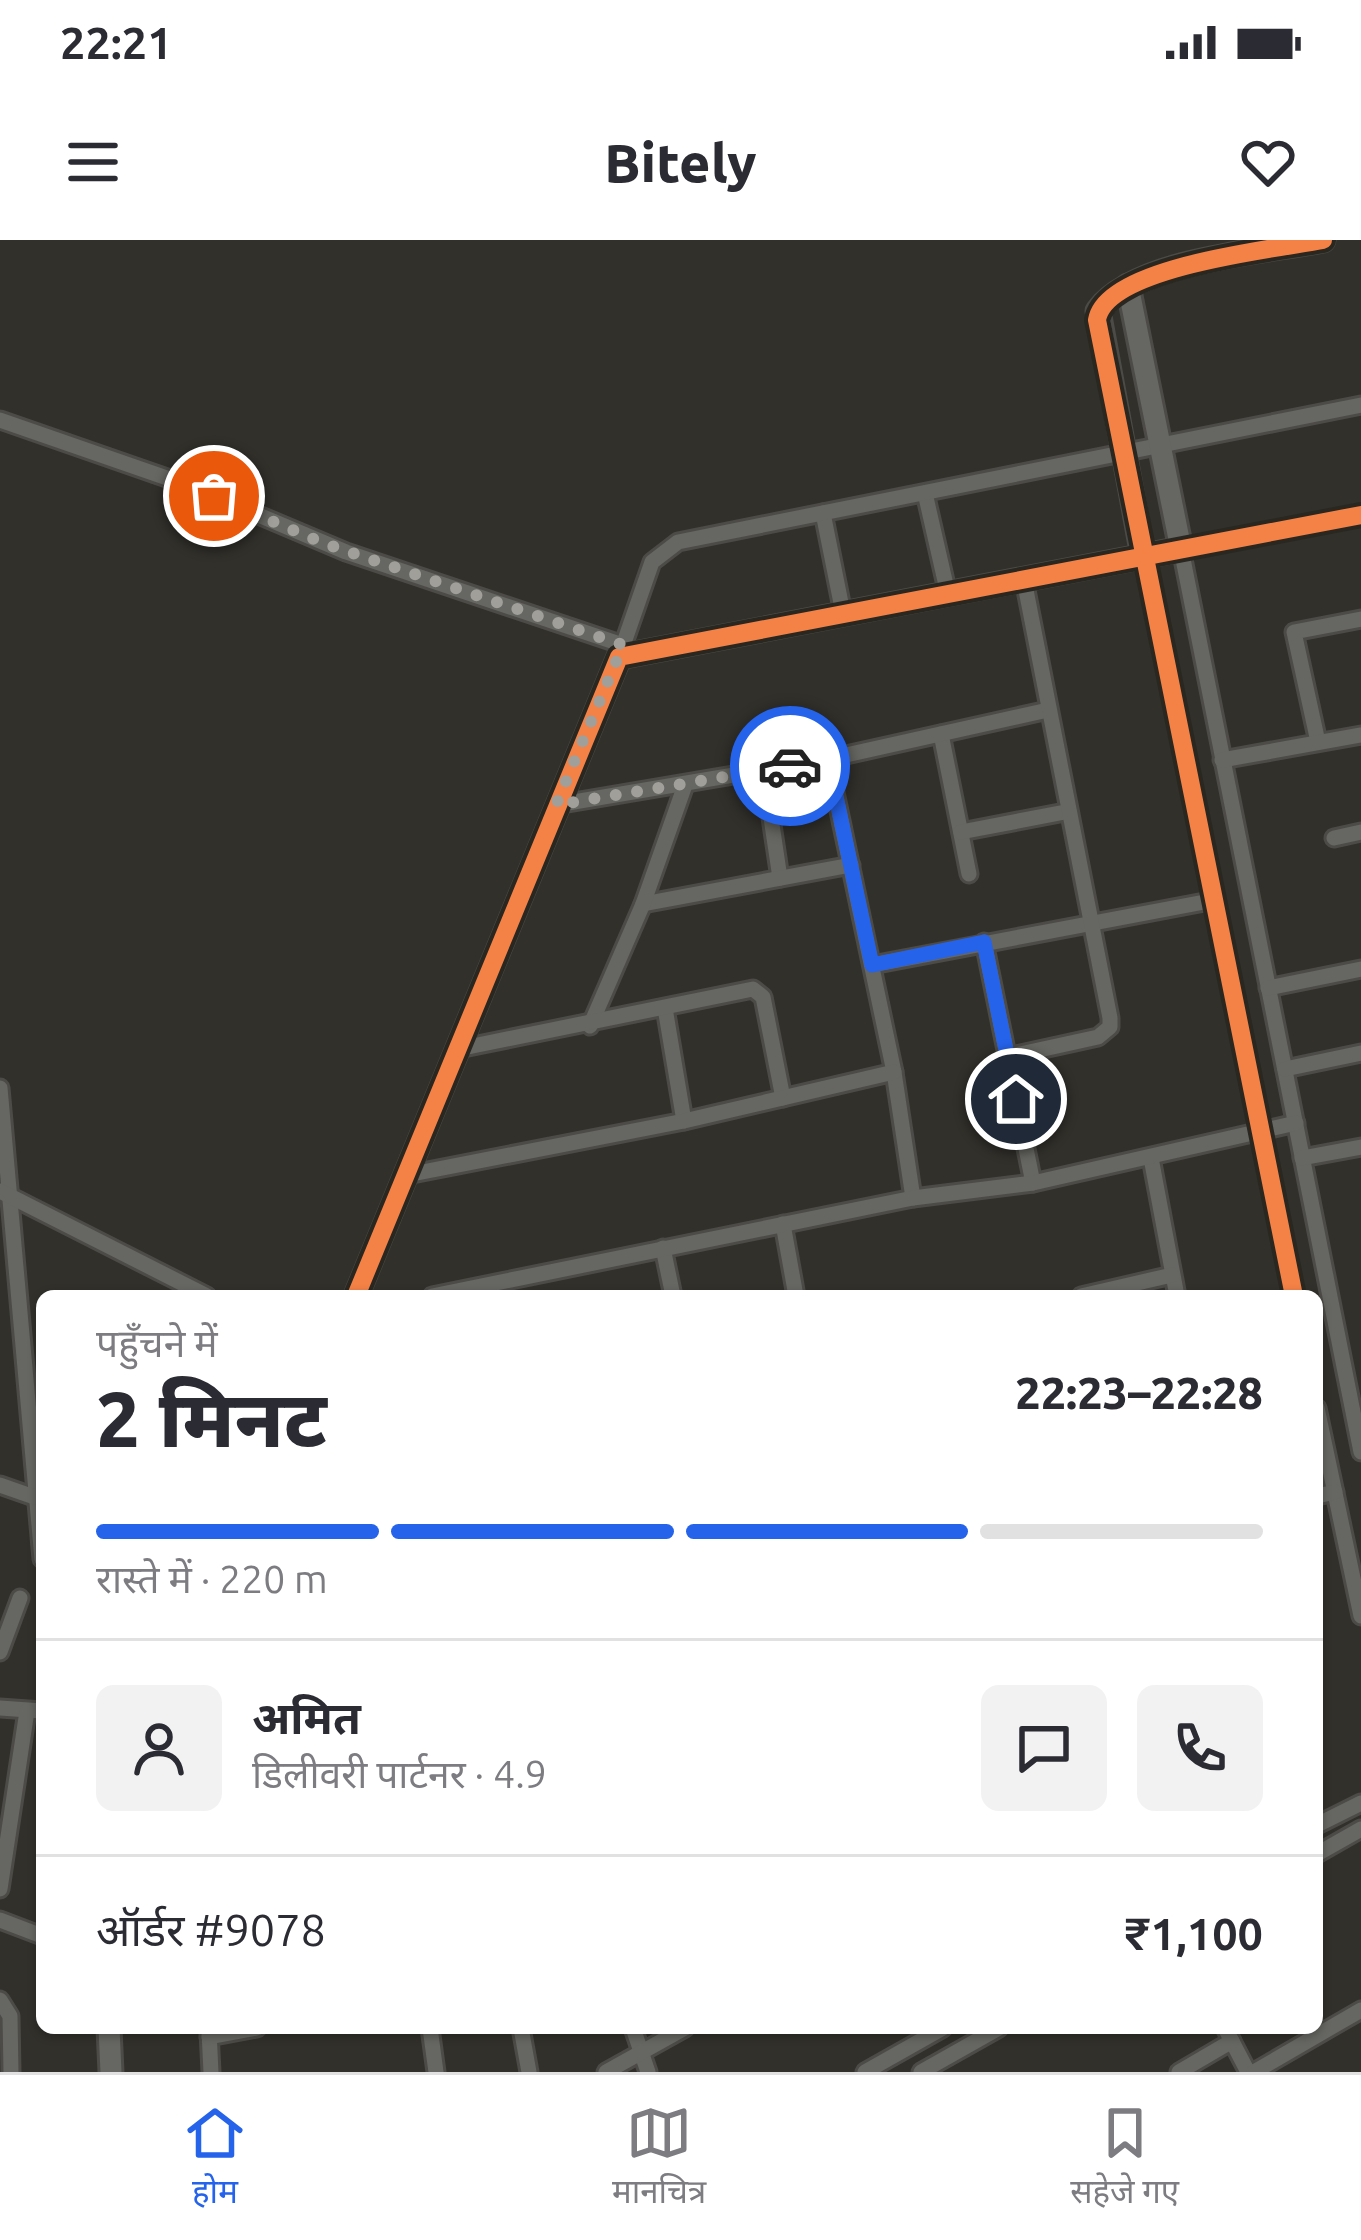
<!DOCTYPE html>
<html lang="hi">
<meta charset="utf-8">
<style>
body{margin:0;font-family:Ubuntu,"Noto Sans Devanagari",sans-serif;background:#f2f2f3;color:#2b2b33;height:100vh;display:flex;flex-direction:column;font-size:45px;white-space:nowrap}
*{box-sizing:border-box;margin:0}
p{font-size:39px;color:#7c7c81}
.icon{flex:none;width:66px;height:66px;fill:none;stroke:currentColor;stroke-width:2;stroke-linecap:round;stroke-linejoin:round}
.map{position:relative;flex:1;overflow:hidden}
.drawer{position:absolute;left:36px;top:1050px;width:1287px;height:744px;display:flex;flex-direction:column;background:#fff;border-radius:18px;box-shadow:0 3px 9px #0004}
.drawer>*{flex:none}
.pin{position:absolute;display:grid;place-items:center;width:102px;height:102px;color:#fff;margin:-51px;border:6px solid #fff;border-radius:50%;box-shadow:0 3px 12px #0007}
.courier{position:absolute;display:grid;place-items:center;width:120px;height:120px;margin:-60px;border:9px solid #2563eb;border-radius:50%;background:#fff;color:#222;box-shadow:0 3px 15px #0007}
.summary em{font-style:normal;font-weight:800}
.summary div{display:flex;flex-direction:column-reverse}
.summary{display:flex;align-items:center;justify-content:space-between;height:204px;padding:0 60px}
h1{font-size:78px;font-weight:800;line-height:90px}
.bar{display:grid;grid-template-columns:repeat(4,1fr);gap:18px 12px;align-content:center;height:144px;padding:0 60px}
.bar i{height:15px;border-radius:9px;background:#e1e1e2}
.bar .current{background:#2563eb}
.bar p{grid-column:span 4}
.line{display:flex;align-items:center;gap:30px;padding:0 60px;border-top:3px solid #e1e1e2}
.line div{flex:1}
.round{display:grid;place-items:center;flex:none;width:126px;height:126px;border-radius:18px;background:#f2f2f3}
.status{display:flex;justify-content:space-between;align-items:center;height:84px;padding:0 60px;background:#fff;direction:ltr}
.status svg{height:33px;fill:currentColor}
header{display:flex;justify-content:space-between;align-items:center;height:156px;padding:0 60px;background:#fff;font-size:54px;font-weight:800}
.menu{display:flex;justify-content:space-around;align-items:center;height:168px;border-top:3px solid #e1e1e2;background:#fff;font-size:33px;color:#7c7c81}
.menu a{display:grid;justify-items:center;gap:6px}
.menu .current{color:#2563eb}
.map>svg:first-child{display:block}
</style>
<div class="status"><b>22:21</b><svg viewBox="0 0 49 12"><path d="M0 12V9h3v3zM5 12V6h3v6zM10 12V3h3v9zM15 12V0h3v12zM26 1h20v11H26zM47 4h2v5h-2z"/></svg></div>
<header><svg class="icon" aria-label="menu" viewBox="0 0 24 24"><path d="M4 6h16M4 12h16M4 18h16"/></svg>Bitely<svg class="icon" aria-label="heart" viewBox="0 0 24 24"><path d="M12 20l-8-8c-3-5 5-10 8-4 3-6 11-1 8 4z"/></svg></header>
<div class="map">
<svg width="1361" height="1832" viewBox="0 0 1361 1832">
<rect width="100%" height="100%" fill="#31302b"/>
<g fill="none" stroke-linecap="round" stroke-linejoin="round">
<defs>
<g id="street">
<path d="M0 180 190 246 346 312 623 405"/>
<path d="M925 253 948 354"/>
<path d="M823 273 843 373"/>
<path d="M1361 275 1181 309 1361 1212"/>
<path d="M1143 316 1294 1056"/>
<path d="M619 417 652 322 678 302 1361 165"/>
<path d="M941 494 969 634"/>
<path d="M1318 502 1294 392 1361 379"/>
<path d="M828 519 894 832 913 958"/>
<path d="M1222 520 1361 495"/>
<path d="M764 531 780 638"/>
<path d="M556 565 828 519 1048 470"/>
<path d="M961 592 1065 572"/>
<path d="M1334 598 1361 592"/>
<path d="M643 664 851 625"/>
<path d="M984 702 1033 943"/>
<path d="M872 725 1215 660"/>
<path d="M1268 748 1361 729"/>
<path d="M665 768 684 881"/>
<path d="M590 786 643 664 685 545"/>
<path d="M458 809 753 749 763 757 783 858"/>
<path d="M1007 817 1098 797 1110 787V778L1024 340"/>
<path d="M1285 829 1361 813"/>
<path d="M0 848 42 1319"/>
<path d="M1151 918 1177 1056"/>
<path d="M1302 918 1361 907"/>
<path d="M407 935 684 881 894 832"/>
<path d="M0 951 207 1056"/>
<path d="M783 984 796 1056"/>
<path d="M663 1008 673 1056"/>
<path d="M432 1056 913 958 1033 943 1296 883"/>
<path d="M1081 1056 1172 1035"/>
<path d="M1317 1168 1361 1376"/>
<path d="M0 1245 37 1258"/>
<path d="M1317 1256 1335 1252"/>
<path d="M0 1412 20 1358"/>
<path d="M0 1468 42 1471"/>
<path d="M1317 1585 1361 1563"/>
<path d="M1317 1614 1361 1589"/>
<path d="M0 1649 27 1471"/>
<path d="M0 1680 42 1696"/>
<path d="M0 1760 10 1776 11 1832"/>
<path d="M430 1788 436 1832"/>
<path d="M521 1788 529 1832"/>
<path d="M633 1788 648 1832"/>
<path d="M1225 1788 1248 1832"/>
<path d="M209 1791 211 1832"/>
<path d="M209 1797 257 1788"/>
<path d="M606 1832 685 1788"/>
<path d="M865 1832 943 1788"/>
<path d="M921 1832 999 1788"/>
<path d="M1179 1832 1232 1801"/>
<path d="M1254 1832 1361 1770"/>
</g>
<g id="secondary">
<path d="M1143 316 1098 71C1136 20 1262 12 1323 0"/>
<path d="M356 1056 619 417 1181 309 1128 46"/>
<path d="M109 1788 111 1832"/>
</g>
</defs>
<use href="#street" stroke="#4c4b47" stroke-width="21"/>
<use href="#secondary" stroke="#4c4b47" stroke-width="27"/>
<use href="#street" stroke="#666662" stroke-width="15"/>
<use href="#secondary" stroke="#666662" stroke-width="21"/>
<defs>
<g id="cycleway">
<path d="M356 1056 619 417 1361 275"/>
<path d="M1294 1056 1097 80C1106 26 1276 9 1323 0"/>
</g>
</defs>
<use href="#cycleway" stroke="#292720" stroke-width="26"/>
<use href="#cycleway" stroke="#f48246" stroke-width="18"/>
</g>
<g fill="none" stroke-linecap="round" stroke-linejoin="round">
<path stroke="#a09f9a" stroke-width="12" stroke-dasharray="0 21.6" d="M214 256 323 303 623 405 556 565 790 526"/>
<path stroke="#2563eb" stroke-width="15" d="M790 526 828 519 872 725 984 702 1016 859"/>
</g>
</svg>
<div class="pin" style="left:214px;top:256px;background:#ea580c"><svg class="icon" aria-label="bag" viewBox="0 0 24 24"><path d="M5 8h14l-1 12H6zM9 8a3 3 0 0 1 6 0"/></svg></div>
<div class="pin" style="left:1016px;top:859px;background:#1f2937"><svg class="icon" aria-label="home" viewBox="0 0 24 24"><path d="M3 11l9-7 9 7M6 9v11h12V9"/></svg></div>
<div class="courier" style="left:790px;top:526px"><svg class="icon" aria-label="car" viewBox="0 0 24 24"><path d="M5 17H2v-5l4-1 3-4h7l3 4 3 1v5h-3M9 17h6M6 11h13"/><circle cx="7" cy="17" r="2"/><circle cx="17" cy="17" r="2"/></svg></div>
<section class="drawer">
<div class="summary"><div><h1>2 मिनट</h1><p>पहुँचने में</p></div><em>22:23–22:28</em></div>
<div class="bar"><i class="current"></i><i class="current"></i><i class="current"></i><i></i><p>रास्ते में · 220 m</p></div>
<div class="line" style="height:216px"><a class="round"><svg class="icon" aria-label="person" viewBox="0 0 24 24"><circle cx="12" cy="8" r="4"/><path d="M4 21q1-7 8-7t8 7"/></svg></a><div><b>अमित</b><p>डिलीवरी पार्टनर · 4.9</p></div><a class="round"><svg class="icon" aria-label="chat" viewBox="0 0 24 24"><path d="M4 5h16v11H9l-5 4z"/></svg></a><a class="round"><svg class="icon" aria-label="phone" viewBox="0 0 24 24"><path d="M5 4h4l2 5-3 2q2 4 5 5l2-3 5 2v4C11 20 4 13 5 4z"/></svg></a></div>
<div class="line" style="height:156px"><div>ऑर्डर #9078</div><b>₹1,100</b></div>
</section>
</div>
<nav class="menu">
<a class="current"><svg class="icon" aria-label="home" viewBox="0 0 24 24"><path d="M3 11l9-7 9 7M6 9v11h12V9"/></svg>होम</a>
<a><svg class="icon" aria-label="map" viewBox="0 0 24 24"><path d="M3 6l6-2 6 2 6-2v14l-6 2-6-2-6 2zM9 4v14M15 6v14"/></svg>मानचित्र</a>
<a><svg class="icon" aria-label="saved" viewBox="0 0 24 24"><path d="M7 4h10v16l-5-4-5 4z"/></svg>सहेजे गए</a>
</nav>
